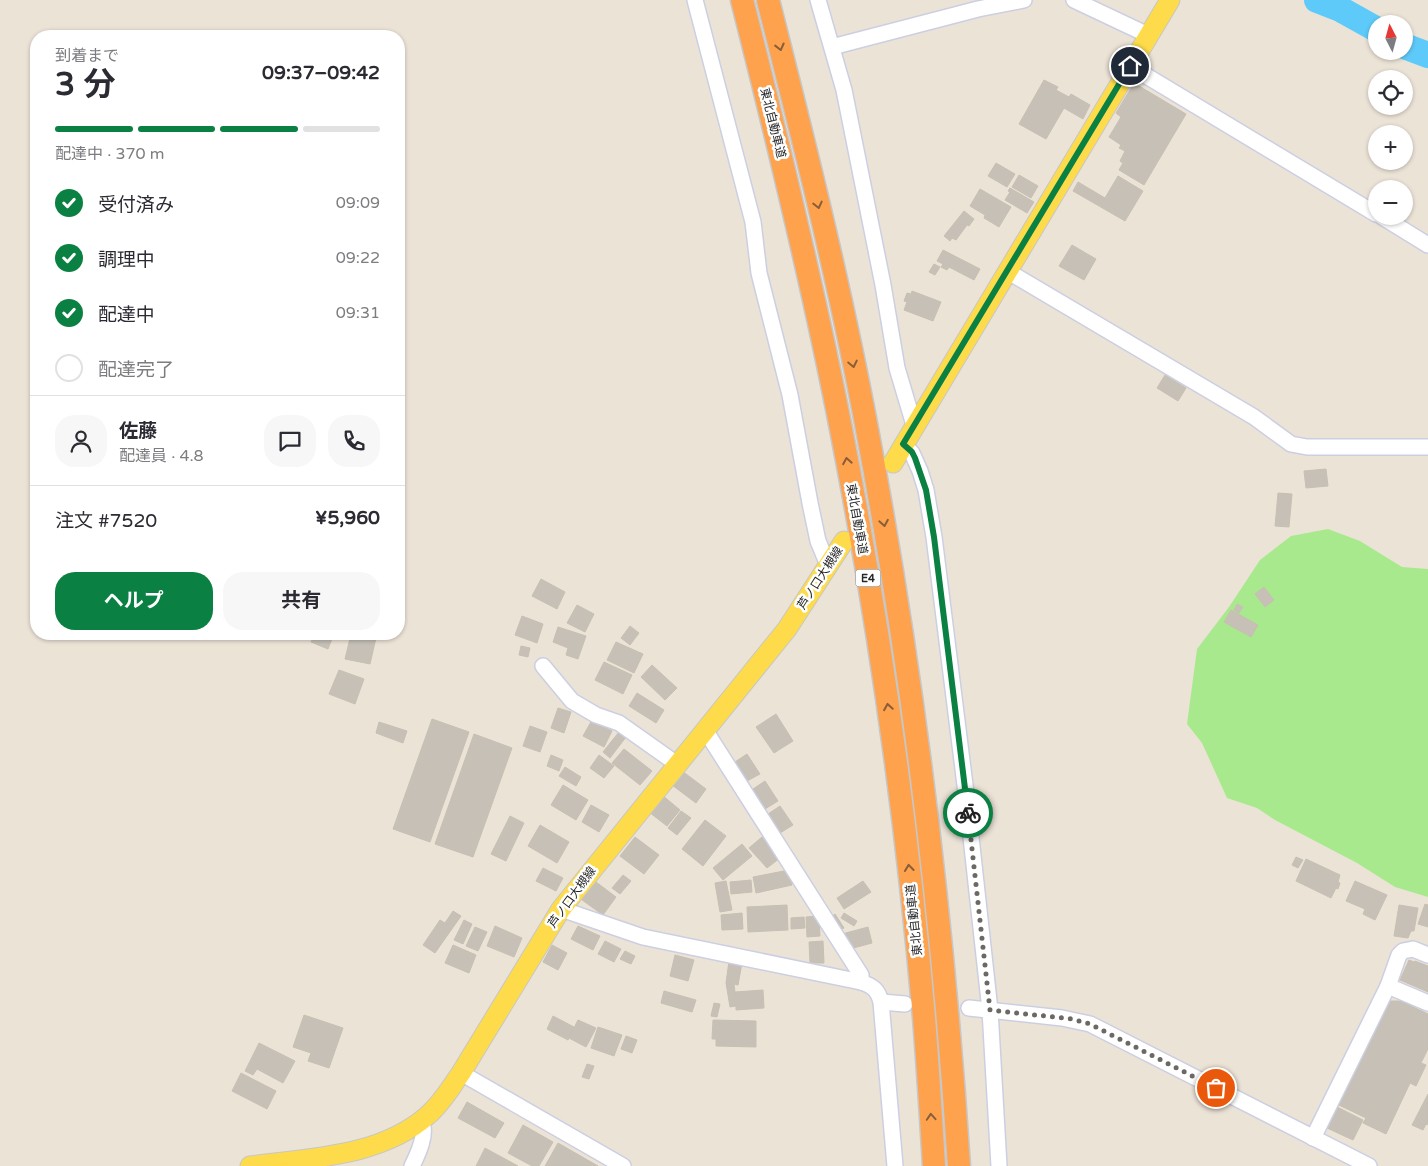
<!DOCTYPE html>
<html lang="ja">
<meta charset="utf-8">
<style>
body{margin:0;font-family:"Varela Round","Noto Sans JP",sans-serif;background:#f7f7f7;color:#2b2b33;height:100vh;display:flex;flex-direction:column;font-size:19px;white-space:nowrap}
*{box-sizing:border-box;margin:0}
p{font-size:16px;color:#7c7c81}
.icon{flex:none;width:28px;height:28px;fill:none;stroke:currentColor;stroke-width:2;stroke-linecap:round;stroke-linejoin:round}
.map{position:relative;flex:1;overflow:hidden}
.side{position:absolute;left:30px;top:30px;width:375px;height:610px;display:flex;flex-direction:column;background:#fff;border-radius:20px;box-shadow:0 1px 4px #0004}
.side>*{flex:none}
.needle{width:32px;rotate:354deg}
.buttons{position:absolute;left:1368px;top:15px;display:grid;gap:10px}
.buttons a{display:grid;place-items:center;width:45px;height:45px;border-radius:50%;background:#fff;box-shadow:0 1px 4px #0004;font-size:25px}
.pin{position:absolute;display:grid;place-items:center;width:42px;height:42px;color:#fff;margin:-21px;border:2px solid #fff;border-radius:50%;box-shadow:0 1px 5px #0007}
.courier{position:absolute;display:grid;place-items:center;width:50px;height:50px;margin:-25px;border:4px solid #0b8043;border-radius:50%;background:#fff;color:#222;box-shadow:0 1px 6px #0007}
.overview em{font-style:normal;font-weight:700}
.overview div{display:flex;flex-direction:column-reverse}
.overview{display:flex;align-items:center;justify-content:space-between;height:85px;padding:0 25px}
h1{font-size:32px;font-weight:700;line-height:38px}
.bar{display:grid;grid-template-columns:repeat(4,1fr);gap:8px 5px;align-content:center;height:60px;padding:0 25px}
.bar i{height:6px;border-radius:4px;background:#e1e1e2}
.bar .current{background:#0b8043}
.bar p{grid-column:span 4}
.line{display:flex;align-items:center;gap:12px;padding:0 25px;border-top:1px solid #e1e1e2}
.line div{flex:1}
.round{display:grid;place-items:center;flex:none;width:52px;height:52px;border-radius:20px;background:#f7f7f7}
ol{padding:0 25px;list-style:none}
li{display:flex;align-items:center;gap:15px;height:55px}
li p{margin-inline-start:auto}
li .icon{padding:5px;border-radius:50%;background:#0b8043;color:#fff;stroke-width:4}
li:last-child{color:#7c7c81}
li i{width:28px;height:28px;border:2px solid #e1e1e2;border-radius:50%}
.cta{display:flex;gap:10px;margin-top:auto;padding:10px 25px}
.cta a{flex:1;height:58px;border-radius:20px;background:#0b8043;color:#fff;font-size:20px;font-weight:700;line-height:58px;text-align:center}
.cta a+a{background:#f7f7f7;color:#2b2b33}
.map>svg:first-child{display:block}
</style>
<div class="map">
<svg width="1428" height="1166" viewBox="0 0 1428 1166">
<rect width="100%" height="100%" fill="#ece3d7"/>
<path fill="#a8e98d" d="M1328 529 1360 541 1402 567 1428 569V897L1395 887 1357 863 1275 820 1257 808 1227 798 1202 743 1187 724 1197 649 1229 607 1260 560 1291 536Z"/>
<g fill="none" stroke-linecap="round" stroke-linejoin="round">
<g stroke="#5ecafa" stroke-width="26">
<path d="M1317 0 1340 9 1376 29"/>
<path d="M1404 46 1428 55"/>
</g>
</g>
<g fill="#c6c0b7" stroke="#c7c0b1">
<path d="M1044 80 1058 87 1056 90 1069 97 1071 94 1090 105 1083 119 1064 108 1046 139 1019 124Z"/>
<path d="M1134 83 1186 114 1144 185 1119 170 1123 163 1120 161 1125 151 1119 148 1121 145 1109 137 1121 117 1116 113Z"/>
<path d="M996 163 1015 174 1007 187 988 176Z"/>
<path d="M1019 175 1038 186 1031 198 1012 187Z"/>
<path d="M1118 176 1143 191 1125 221 1073 191 1078 182 1105 198Z"/>
<path d="M1010 188 1034 202 1027 213 1005 200 1010 192 1008 191Z"/>
<path d="M980 189 1011 207 999 227 984 218 985 215 970 206Z"/>
<path d="M964 211 974 219 969 226 967 225 956 240 952 238 950 241 944 236Z"/>
<path d="M1072 245 1096 259 1084 280 1059 266Z"/>
<path d="M943 250 980 269 974 280 949 267 947 270 941 267 943 264 937 261Z"/>
<path d="M934 264 940 267 935 275 929 272Z"/>
<path d="M912 291 941 302 933 321 904 310 907 302 904 301 907 293 911 294Z"/>
<path d="M1165 375 1186 388 1178 401 1157 388Z"/>
<path d="M1326 469 1328 486 1306 488 1304 471Z"/>
<path d="M1278 493 1292 494 1289 527 1275 526Z"/>
<path d="M541 579 565 592 557 609 532 596Z"/>
<path d="M1264 587 1274 600 1265 607 1255 594Z"/>
<path d="M1237 604 1243 607 1239 613 1234 610Z"/>
<path d="M577 605 594 614 585 632 567 623Z"/>
<path d="M1231 610 1258 625 1251 637 1224 622Z"/>
<path d="M522 616 543 624 537 643 515 635Z"/>
<path d="M630 626 639 633 630 645 621 638Z"/>
<path d="M558 627 586 636 578 659 566 655 568 648 553 642Z"/>
<path d="M315 634H329L333 636 328 649 311 642Z"/>
<path d="M351 634 376 638 370 664 345 659Z"/>
<path d="M616 642 643 654 634 673 607 660Z"/>
<path d="M521 646 530 648 528 657 519 655Z"/>
<path d="M604 662 632 675 623 694 595 680Z"/>
<path d="M652 665 677 688 665 700 641 677Z"/>
<path d="M339 670 364 679 355 704 329 694Z"/>
<path d="M637 693 664 710 656 723 629 706Z"/>
<path d="M558 708 571 712 564 733 551 728Z"/>
<path d="M776 714 793 741 774 753 756 727Z"/>
<path d="M432 719 469 732 430 842 393 829Z"/>
<path d="M592 720 612 731 604 747 583 736Z"/>
<path d="M379 722 407 731 403 743 376 733Z"/>
<path d="M530 726 547 732 540 752 523 746Z"/>
<path d="M619 732 626 737 610 758 603 752Z"/>
<path d="M474 734 512 748 473 857 435 844Z"/>
<path d="M624 749 652 771 640 785 612 763Z"/>
<path d="M747 754 760 774 747 781 735 762Z"/>
<path d="M551 755 563 760 559 771 547 766Z"/>
<path d="M599 755 614 766 604 778 590 768Z"/>
<path d="M565 767 581 777 576 786 559 776Z"/>
<path d="M682 771 706 789 696 803 672 785Z"/>
<path d="M765 781 778 801 765 809 753 789Z"/>
<path d="M563 785 588 800 576 820 551 805Z"/>
<path d="M662 795 680 810 667 826 649 812Z"/>
<path d="M591 805 609 815 599 832 582 822Z"/>
<path d="M780 806 793 825 780 833 768 814Z"/>
<path d="M681 811 691 818 677 835 668 828Z"/>
<path d="M510 816 524 823 506 861 491 854Z"/>
<path d="M705 820 726 836 703 866 682 849Z"/>
<path d="M540 825 569 842 557 863 528 846Z"/>
<path d="M635 837 659 855 644 874 620 856Z"/>
<path d="M762 837 780 858 767 868 749 848Z"/>
<path d="M742 844 752 856 723 880 713 868Z"/>
<path d="M1296 857 1303 860 1298 868 1292 865Z"/>
<path d="M1306 859 1340 875 1338 882 1340 883 1338 889 1336 888 1331 898 1296 881Z"/>
<path d="M543 868 563 878 556 891 536 881Z"/>
<path d="M789 870 792 885 756 893 753 877Z"/>
<path d="M623 875 631 881 620 894 612 888Z"/>
<path d="M592 879 616 897 603 915 578 897Z"/>
<path d="M751 880 752 892 731 894 730 882Z"/>
<path d="M726 881 732 910 720 912 715 883Z"/>
<path d="M863 881 871 892 844 909 837 898Z"/>
<path d="M1355 881 1387 895 1375 920 1363 914 1365 909 1346 901Z"/>
<path d="M1425 904 1428 905V927L1418 924Z"/>
<path d="M787 905 788 930 748 932 747 907Z"/>
<path d="M1399 905 1418 908 1414 931H1411L1408 938 1394 936Z"/>
<path d="M453 911 461 916 435 953 423 945 440 920 445 923Z"/>
<path d="M742 913 743 929 722 930 721 915Z"/>
<path d="M844 913 857 921 854 926 841 918Z"/>
<path d="M835 914 844 928 837 932 829 919Z"/>
<path d="M819 916 820 936 807 937 806 917Z"/>
<path d="M804 917 805 928 791 929V918Z"/>
<path d="M464 920 472 924 463 944 454 940Z"/>
<path d="M495 926 522 938 514 957 487 946Z"/>
<path d="M578 926 600 936 593 950 571 939Z"/>
<path d="M475 927 487 932 478 951 466 946Z"/>
<path d="M868 927 872 943 846 950 842 934Z"/>
<path d="M605 941 621 949 614 962 598 954Z"/>
<path d="M823 941 824 963H810L809 942Z"/>
<path d="M453 945 476 955 469 973 445 963Z"/>
<path d="M552 945 567 953 558 970 543 962Z"/>
<path d="M625 951 635 956 631 964 620 959Z"/>
<path d="M675 955 694 960 688 981 670 976Z"/>
<path d="M1409 960 1414 962 1415 961 1428 966V992L1400 980Z"/>
<path d="M729 961 742 963 738 985 734 984 735 992 763 990 764 1008 736 1010V1006L730 1007 726 983Z"/>
<path d="M664 991 696 1000 692 1012 661 1003Z"/>
<path d="M1390 1001H1401L1428 1014V1049L1421 1063 1426 1065 1416 1086 1410 1083 1386 1134 1363 1123 1366 1118 1339 1105Z"/>
<path d="M714 1003 720 1004 717 1017 711 1016Z"/>
<path d="M304 1015 343 1028 329 1068 308 1061 311 1053 293 1047Z"/>
<path d="M553 1016 574 1027 568 1040 547 1029Z"/>
<path d="M578 1020 596 1028 586 1047 569 1038Z"/>
<path d="M713 1020 756 1021V1047L716 1046V1039H712Z"/>
<path d="M598 1027 622 1035 614 1056 591 1048Z"/>
<path d="M626 1036 637 1040 632 1053 621 1049Z"/>
<path d="M259 1043 295 1061 283 1083 257 1069 253 1075 245 1071Z"/>
<path d="M587 1064 594 1066 589 1079 582 1077Z"/>
<path d="M241 1073 276 1091 267 1109 232 1091Z"/>
<path d="M1428 1094V1125L1426 1124 1423 1130 1412 1125Z"/>
<path d="M467 1102 504 1123 495 1138 458 1118Z"/>
<path d="M1337 1107 1363 1120 1353 1140 1327 1128Z"/>
<path d="M523 1125 553 1142 539 1166H532L508 1153Z"/>
<path d="M558 1143 598 1166H545Z"/>
<path d="M485 1148 518 1166H476Z"/>
</g>
<g fill="none" stroke-linecap="round" stroke-linejoin="round">
<defs>
<g id="minor">
<path d="M695 0 753 222 759 273 790 395 810 503 818 541 828 565"/>
<path d="M818 0 844 90 883 285 897 368 914 425"/>
<path d="M1074 0 1148 35"/>
<path d="M832 47 978 9 1024 0"/>
<path d="M1130 66 1376 214"/>
<path d="M1381 216 1428 245"/>
<path d="M1007 271 1254 417 1291 444 1307 447H1428"/>
<path d="M903 444 912 453 920 471 926 490 934 537 967 801 990 1010 999 1166"/>
<path d="M543 666 572 701 596 715 619 723 677 764"/>
<path d="M705 730 861 975V982"/>
<path d="M561 909 643 937 861 982C873 986 878 990 881 1002L895 1166"/>
<path d="M1388 986 1428 1003"/>
<path d="M881 1002 905 1004"/>
<path d="M969 1008 1062 1018 1090 1024 1369 1166"/>
<path d="M461 1073 623 1166"/>
<path d="M1313 1138 1388 986 1399 955 1403 951 1413 949 1428 955"/>
<path d="M412 1166C418 1154 428 1133 421 1121"/>
</g>
<g id="major">
<path d="M893 463 1170 0"/>
<path d="M250 1166C309 1158 381 1157 428 1115 442 1103 451 1087 461 1073L561 909 787 629 844 541"/>
</g>
<g id="highway">
<path d="M742 0C778 142 813 285 841 429 879 623 907 820 924 1018 928 1067 931 1117 934 1166"/>
<path d="M768 0C804 142 840 285 867 429 913 673 943 919 959 1166"/>
</g>
</defs>
<use href="#minor" stroke="#cccfe2" stroke-width="18"/>
<use href="#major" stroke="#c7c7c7" stroke-width="21"/>
<use href="#highway" stroke="#c7c7c7" stroke-width="25"/>
<use href="#minor" stroke="#fff" stroke-width="15"/>
<use href="#major" stroke="#fedb4a" stroke-width="19"/>
<use href="#highway" stroke="#ffa24e" stroke-width="22"/>
</g>
<defs><path id="oneway-chevron" d="M-2-3.5L2.5 0L-2 3.5" fill="none" stroke-width="1.6" stroke-linecap="round" stroke-linejoin="round" transform="scale(1.25)"/></defs>
<g stroke="#885e39">
<use href="#oneway-chevron" transform="translate(780 47) rotate(76)"/>
<use href="#oneway-chevron" transform="translate(818 205) rotate(77)"/>
<use href="#oneway-chevron" transform="translate(853 364) rotate(78)"/>
<use href="#oneway-chevron" transform="translate(847 461) rotate(-100)"/>
<use href="#oneway-chevron" transform="translate(884 523) rotate(80)"/>
<use href="#oneway-chevron" transform="translate(888 707) rotate(-99)"/>
<use href="#oneway-chevron" transform="translate(909 868) rotate(-96)"/>
<use href="#oneway-chevron" transform="translate(931 1117) rotate(-94)"/>
</g>
<g fill="none" stroke-linecap="round" stroke-linejoin="round">
<path stroke="#6c6965" stroke-width="5" stroke-dasharray="0 9" d="M968 813 990 1010 1072 1019 1090 1024 1216 1088"/>
<path stroke="#0b8043" stroke-width="6" d="M968 813 934 537 926 490 915 458 912 452 903 444 1130 66"/>
</g>
<g text-anchor="middle" dominant-baseline="central" stroke-width="5" stroke-linejoin="round" paint-order="stroke">
<rect fill="#fff" stroke="#686868" stroke-width="1" x="855.5" y="569.5" width="25" height="17" rx="4"/>
<g font-size="11" font-weight="bold" fill="#272727">
<text x="868" y="578">E4</text>
</g>
<g font-size="12" fill="#272727" stroke="#fff">
<text transform="translate(773 123) rotate(76)">東北自動車道</text>
<text transform="translate(857 519) rotate(80)">東北自動車道</text>
<text transform="translate(820 578) rotate(-57)">芦ノ口大槻線</text>
<text transform="translate(572 897) rotate(-54)">芦ノ口大槻線</text>
<text transform="translate(914 920) rotate(-96)">東北自動車道</text>
</g>
</g>
</svg>
<div class="buttons">
<a><svg class="needle" viewBox="-14 -14 28 28"><path d="M0-13l5 13h-10z" fill="#e53935"/><path d="M0 13l5-13h-10z" fill="#7c7c81"/></svg></a>
<a><svg class="icon" aria-label="locate" viewBox="0 0 24 24"><circle cx="12" cy="12" r="6"/><path d="M12 2v4M12 18v4M2 12h4M18 12h4"/></svg></a>
<a>+</a>
<a>−</a>
</div>
<div class="pin" style="left:1216px;top:1088px;background:#ea580c"><svg class="icon" aria-label="bag" viewBox="0 0 24 24"><path d="M5 8h14l-1 12H6zM9 8a3 3 0 0 1 6 0"/></svg></div>
<div class="pin" style="left:1130px;top:66px;background:#1f2937"><svg class="icon" aria-label="home" viewBox="0 0 24 24"><path d="M3 11l9-7 9 7M6 9v11h12V9"/></svg></div>
<div class="courier" style="left:968px;top:813px"><svg class="icon" aria-label="bike" viewBox="0 0 24 24"><circle cx="6" cy="16" r="4"/><circle cx="18" cy="16" r="4"/><path d="M6 16l4-8h5l3 8M10 8l3 8H6M13 5h3"/></svg></div>
<section class="side">
<div class="overview"><div><h1>3 分</h1><p>到着まで</p></div><em>09:37–09:42</em></div>
<div class="bar"><i class="current"></i><i class="current"></i><i class="current"></i><i></i><p>配達中 · 370 m</p></div>
<ol>
<li><svg class="icon" aria-label="check" viewBox="0 0 24 24"><path d="M5 12l5 5 9-10"/></svg>受付済み<p>09:09</p></li>
<li><svg class="icon" aria-label="check" viewBox="0 0 24 24"><path d="M5 12l5 5 9-10"/></svg>調理中<p>09:22</p></li>
<li><svg class="icon" aria-label="check" viewBox="0 0 24 24"><path d="M5 12l5 5 9-10"/></svg>配達中<p>09:31</p></li>
<li><i></i>配達完了</li>
</ol>
<div class="line" style="height:90px"><a class="round"><svg class="icon" aria-label="person" viewBox="0 0 24 24"><circle cx="12" cy="8" r="4"/><path d="M4 21q1-7 8-7t8 7"/></svg></a><div><b>佐藤</b><p>配達員 · 4.8</p></div><a class="round"><svg class="icon" aria-label="chat" viewBox="0 0 24 24"><path d="M4 5h16v11H9l-5 4z"/></svg></a><a class="round"><svg class="icon" aria-label="phone" viewBox="0 0 24 24"><path d="M5 4h4l2 5-3 2q2 4 5 5l2-3 5 2v4C11 20 4 13 5 4z"/></svg></a></div>
<div class="line" style="height:65px"><div>注文 #7520</div><b>¥5,960</b></div>
<div class="cta"><a>ヘルプ</a><a>共有</a></div>
</section>
</div>
